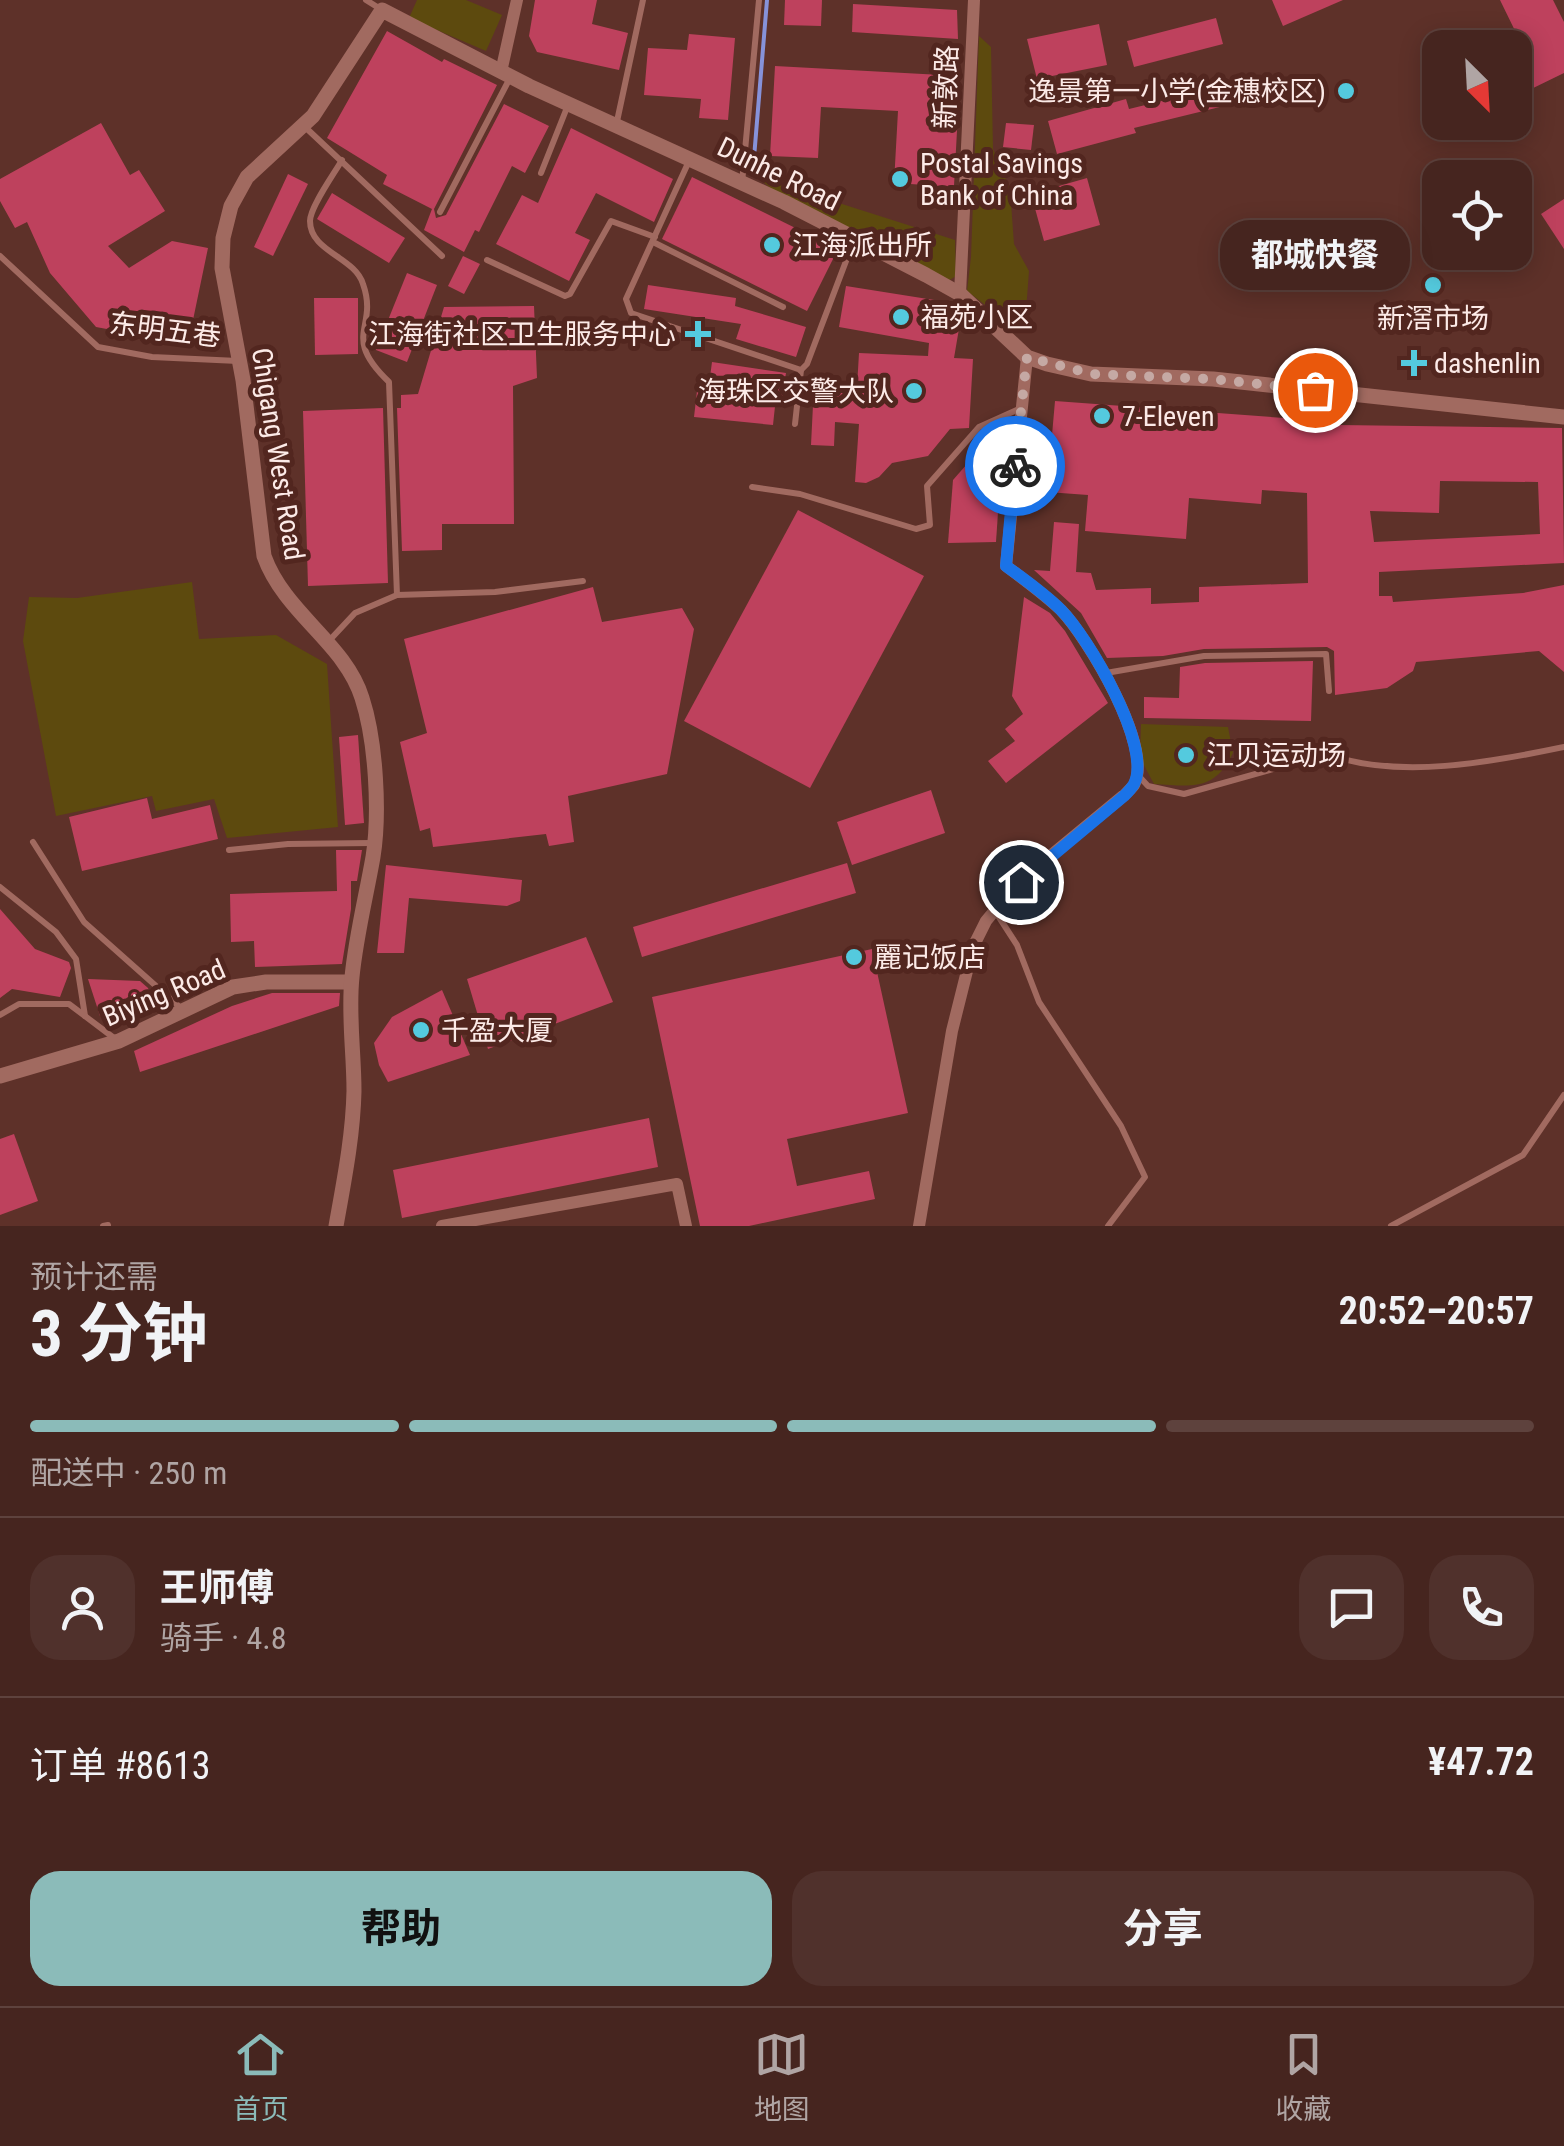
<!DOCTYPE html>
<html lang="zh">
<meta charset="utf-8">
<style>
body{margin:0;font-family:"Roboto Condensed","Noto Sans SC",sans-serif;background:#50312c;color:#f1f3f6;height:100vh;display:flex;flex-direction:column;font-size:38px;white-space:nowrap}
*{box-sizing:border-box;margin:0}
p{font-size:32px;color:#b0a5a4}
.icon{flex:none;width:55px;height:55px;fill:none;stroke:currentColor;stroke-width:2;stroke-linecap:round;stroke-linejoin:round}
.map{position:relative;height:1226px;overflow:hidden}
.details{display:flex;flex-direction:column;background:#46251f;flex:1}
.details>*{flex:none}
.needle{width:65px;rotate:156deg}
.buttons{position:absolute;left:1422px;top:30px;display:grid;gap:20px}
.buttons a{display:grid;place-items:center;width:110px;height:110px;border-radius:20px;background:#46251f;box-shadow:0 5px 25px #0003,0 0 0 2px #5e423d;font-size:50px}
.pin{position:absolute;display:grid;place-items:center;width:85px;height:85px;color:#fff;margin:-42px;border:5px solid #fff;border-radius:50%;box-shadow:0 2px 10px #0007}
.courier{position:absolute;display:grid;place-items:center;width:100px;height:100px;margin:-50px;border:8px solid #1a73e8;border-radius:50%;background:#fff;color:#222;box-shadow:0 2px 12px #0007}
.bubble{position:absolute;height:70px;border-radius:30px;background:#46251f;box-shadow:0 5px 25px #0003,0 0 0 2px #5e423d;font-size:32px;font-weight:700;line-height:70px;text-align:center}
.summary em{font-style:normal;font-weight:700}
.summary div{display:flex;flex-direction:column-reverse}
.summary{display:flex;align-items:center;justify-content:space-between;height:170px;padding:0 30px}
h1{font-size:65px;font-weight:700;line-height:75px}
.bar{display:grid;grid-template-columns:repeat(4,1fr);gap:15px 10px;align-content:center;height:120px;padding:0 30px}
.bar i{height:12px;border-radius:8px;background:#5e423d}
.bar .active{background:#8bbbb9}
.bar p{grid-column:span 4}
.line{display:flex;align-items:center;gap:25px;padding:0 30px;border-top:2px solid #5e423d}
.line div{flex:1}
.round{display:grid;place-items:center;flex:none;width:105px;height:105px;border-radius:30px;background:#50312c}
.button{display:flex;gap:20px;margin-top:auto;padding:20px 30px}
.button a{flex:1;height:115px;border-radius:30px;background:#8bbbb9;color:#111;font-size:40px;font-weight:700;line-height:115px;text-align:center}
.button a+a{background:#50312c;color:#f1f3f6}
.menu{display:flex;justify-content:space-around;align-items:center;height:140px;border-top:2px solid #5e423d;background:#46251f;font-size:28px;color:#b0a5a4}
.menu a{display:grid;justify-items:center;gap:5px}
.menu .active{color:#8bbbb9}
.map>svg:first-child{display:block}
</style>
<div class="map">
<svg width="1564" height="1226" viewBox="0 0 1564 1226">
<rect width="100%" height="100%" fill="#5e3129"/>
<g fill="#5d4a0e">
<path d="M417 0H466L502 15 486 51 409 18Z"/>
<path d="M979 36 991 47 993 149 1010 189 1014 244 1029 271 1026 311 1013 326 967 291 971 257Z"/>
<path d="M757 177 955 240 956 276 948 281 782 197Z"/>
<path d="M192 582 199 639 276 635 327 664 338 827 227 838 214 799 156 811 152 796 56 816 23 641 29 597 77 598Z"/>
<path d="M1141 724 1228 727 1233 753C1214 792 1192 786 1154 784L1140 758Z"/>
</g>
<g fill="none" stroke-linecap="round" stroke-linejoin="round">
<path stroke="#8692da" stroke-width="4" d="M754 158 767 0"/>
</g>
<g fill="#be415d" fill-rule="evenodd">
<path d="M535 0H597L592 24 628 33 619 70 537 52 529 36Z"/>
<path d="M785 0H822L821 26 784 25Z"/>
<path d="M1272 0H1343L1283 26Z"/>
<path d="M1500 0H1553L1564 22V73L1515 97V43L1520 41Z"/>
<path d="M853 4 957 10 958 39 852 32Z"/>
<path d="M1216 18 1223 44 1134 67 1127 41Z"/>
<path d="M1099 24 1107 65 1037 79 1027 39Z"/>
<path d="M387 31 442 62 444 59 497 85 434 209 436 218 446 215 504 104 549 126 525 173 512 166 479 232 475 230 464 252 424 230 432 209 383 184 387 175 327 138Z"/>
<path d="M689 34 735 38 728 120 699 118 701 99 644 95 648 48 687 50Z"/>
<path d="M775 66 960 76 953 204 925 203 926 185 894 183 898 111 821 107 818 158 770 156Z"/>
<path d="M1223 86 1228 105 1134 128 1136 133 1057 154 1048 121 1126 99 1129 109Z"/>
<path d="M101 123 130 175 139 170 165 211 108 246 129 268 172 241 208 248 188 344 96 327 50 273 27 222 15 228 0 201V179Z"/>
<path d="M1006 123 1034 125 1031 150 1003 147Z"/>
<path d="M571 128 673 179 654 222 596 193 575 233 590 240 569 281 496 244 522 195 538 203Z"/>
<path d="M288 174 308 184 273 256 254 247Z"/>
<path d="M692 177 838 249 807 311 662 239Z"/>
<path d="M1087 178 1100 225 1044 241 1031 194Z"/>
<path d="M332 193 405 238 389 263 317 219Z"/>
<path d="M1564 199V249L1541 214Z"/>
<path d="M463 256 480 264 464 294 448 286Z"/>
<path d="M407 273 437 285 407 362 376 350Z"/>
<path d="M648 285 736 298 735 306 806 327 796 357 736 339 741 324 644 309Z"/>
<path d="M846 286 953 303 962 311 954 358 973 359 969 428 950 429 928 456 892 463 879 477 866 483 855 482 859 424 835 422 834 446 811 445 814 385 857 387 859 353 928 356 929 343 839 327Z"/>
<path d="M314 298H358V354L315 355Z"/>
<path d="M534 306 537 378 513 386 514 524H442V550L402 551 397 408H401V395L418 394 444 307Z"/>
<path d="M712 362 786 373 782 398 776 397 773 425 694 417 697 391 708 392Z"/>
<path d="M1055 401 1284 418V414L1340 417 1339 425 1562 428 1564 563 1379 572V596H1392L1393 602 1523 593 1564 585V672L1539 651 1416 662 1413 671 1387 688 1335 695 1334 651 1327 647 1204 649 1163 656 1107 658 1081 613 1034 570 1050 571 1054 522 1079 524 1076 572 1091 573 1096 590 1151 588V604L1199 602V587L1308 583 1307 493 1262 490 1261 504 1189 498 1186 539 1085 531 1088 495 1047 492ZM1440 481 1538 482 1540 534 1374 542 1370 511 1439 513Z"/>
<path d="M383 408 388 583 308 586 303 411Z"/>
<path d="M989 439H1003L996 542 948 543 953 480Z"/>
<path d="M798 510 924 576 810 788 684 721Z"/>
<path d="M593 587 602 622 682 608 694 629 667 774 568 796 574 842 549 846 546 834 433 847 430 828 420 831 400 742 427 733 404 639Z"/>
<path d="M1024 597 1050 613 1065 631 1108 703 1006 783 988 761 1015 741 1005 729 1023 714 1012 696Z"/>
<path d="M1313 661 1311 721 1144 718V697L1179 698 1180 667 1205 663Z"/>
<path d="M358 735 364 823 345 825 339 737Z"/>
<path d="M931 790 945 833 852 865 837 822Z"/>
<path d="M147 798 152 819 210 805 218 839 82 871 69 817Z"/>
<path d="M336 850H362L357 881H351V909L342 964 255 967 254 941 231 942 230 894 337 891Z"/>
<path d="M847 863 856 893 642 957 633 927Z"/>
<path d="M386 865 522 880 520 901 507 906 409 898 404 953H377Z"/>
<path d="M0 909 35 949 69 962 71 968 60 997 12 989 0 998Z"/>
<path d="M586 937 613 1002 488 1049 467 979Z"/>
<path d="M872 949 908 1113 787 1139 797 1186 869 1171 875 1199 749 1226H700L652 997Z"/>
<path d="M88 979 140 981 148 988 152 999 100 1016Z"/>
<path d="M442 990 470 1055 388 1082 379 1065 374 1043 392 1017Z"/>
<path d="M272 993H340L339 1006 140 1072 134 1051 232 1006Z"/>
<path d="M649 1118 658 1167 402 1218 393 1170Z"/>
<path d="M14 1134 38 1201 0 1215V1139Z"/>
</g>
<g fill="none" stroke-linecap="round" stroke-linejoin="round">
<g stroke="#a16a60" stroke-width="6">
<path d="M366 0 382 10"/>
<path d="M616 126 643 0"/>
<path d="M305 127 442 256"/>
<path d="M342 160C334 174 310 207 310 221 310 252 355 257 363 284 379 329 340 335 389 382L397 595"/>
<path d="M689 161 626 299 631 313 801 370 807 364 854 240"/>
<path d="M541 173 568 105"/>
<path d="M742 183 759 0"/>
<path d="M440 212 510 78"/>
<path d="M653 242 783 307"/>
<path d="M0 256 98 347 152 357 238 361"/>
<path d="M487 260 565 296 570 294 611 221 655 237"/>
<path d="M795 424 801 370"/>
<path d="M752 487 800 494 916 529 930 525 927 486 979 427 1019 409"/>
<path d="M327 643 355 613 397 595 495 592 583 581"/>
<path d="M1106 673 1204 656 1326 654 1329 691"/>
<path d="M1136 773 1148 786 1184 794 1327 754C1398 780 1492 762 1564 747"/>
<path d="M33 842 84 922 183 1010"/>
<path d="M229 850 288 844 372 843"/>
<path d="M0 887 56 932 76 959 85 1016"/>
<path d="M995 911 1017 945 1039 1002 1121 1126 1145 1177 1108 1226"/>
<path d="M0 1015 19 1004H69L118 1041"/>
<path d="M103 1226 108 1225"/>
<path d="M1391 1226 1523 1155 1564 1095"/>
</g>
<g stroke="#a16a60" stroke-width="12">
<path d="M501 72 517 0"/>
<path d="M960 294 974 0"/>
<path d="M442 1226 677 1184 686 1226"/>
<path d="M919 1226 952 1031 973 947 986 921 1005 898 1037 867 1123 796C1125 795 1133 786 1134 785 1154 747 1087 637 1061 610 1044 594 1025 580 1006 566L1027 357"/>
</g>
<g stroke="#a16a60" stroke-width="15">
<path d="M0 1076 119 1041 233 987 266 982H351"/>
<path d="M336 1226C344 1181 353 1136 354 1091 354 1053 348 1014 352 977 356 936 366 897 373 857 380 813 376 741 362 698 345 643 285 614 264 556L243 380 222 268 223 238 231 206 247 177 313 116 382 10 529 86 784 202 926 275 960 294 1027 357 1047 364 1091 374 1213 379 1564 417"/>
</g>
</g>
<g fill="none" stroke-linecap="round" stroke-linejoin="round">
<path stroke="#c5a9a4" stroke-width="10" stroke-dasharray="0 18" d="M1015 466 1027 357 1092 374 1212 379 1315 390"/>
<path stroke="#1a73e8" stroke-width="12" d="M1015 466 1006 566C1025 580 1044 593 1061 610 1088 637 1153 747 1134 784 1132 788 1126 794 1124 796L1021 882"/>
</g>
<g fill="#54cade" stroke="#52261f" stroke-width="4">
<circle cx="1346" cy="91" r="10"/>
<circle cx="900" cy="179" r="10"/>
<circle cx="772" cy="245" r="10"/>
<circle cx="1433" cy="285" r="10"/>
<circle cx="901" cy="317" r="10"/>
<path d="M693 319h10v10h10v10h-10v10h-10v-10h-10v-10h10z"/>
<path d="M1409 348h10v10h10v10h-10v10h-10v-10h-10v-10h10z"/>
<circle cx="914" cy="391" r="10"/>
<circle cx="1102" cy="416" r="10"/>
<circle cx="1186" cy="755" r="10"/>
<circle cx="854" cy="957" r="10"/>
<circle cx="421" cy="1030" r="10"/>
</g>
<g text-anchor="middle" dominant-baseline="central" stroke-width="10" stroke-linejoin="round" paint-order="stroke">
<g font-size="28" fill="#fceae7" stroke="#52261f">
<text transform="translate(946 87) rotate(-88)">新敦路</text>
<text transform="translate(779 174) rotate(26)">Dunhe Road</text>
<text transform="translate(165 330) rotate(7)">东明五巷</text>
<text transform="translate(278 454) rotate(81)">Chigang West Road</text>
<text transform="translate(164 993) rotate(-23)">Biying Road</text>
</g>
<g font-size="28" fill="#fceae7" stroke="#52261f" text-anchor="start">
<text x="1326" y="91" text-anchor="end">逸景第一小学(金穗校区)</text>
<text x="920" y="163">Postal Savings<tspan x="920" dy="32">Bank of China</tspan></text>
<text x="792" y="245">江海派出所</text>
<text x="921" y="317">福苑小区</text>
<text x="1433" y="318" text-anchor="middle">新滘市场</text>
<text x="676" y="334" text-anchor="end">江海街社区卫生服务中心</text>
<text x="1434" y="363">dashenlin</text>
<text x="894" y="391" text-anchor="end">海珠区交警大队</text>
<text x="1122" y="416">7-Eleven</text>
<text x="1206" y="755">江贝运动场</text>
<text x="874" y="957">麗记饭店</text>
<text x="441" y="1030">千盈大厦</text>
</g>
</g>
</svg>
<div class="buttons">
<a><svg class="needle" viewBox="-14 -14 28 28"><path d="M0-13l5 13h-10z" fill="#e53935"/><path d="M0 13l5-13h-10z" fill="#b0a5a4"/></svg></a>
<a><svg class="icon" aria-label="locate" viewBox="0 0 24 24"><circle cx="12" cy="12" r="6"/><path d="M12 2v4M12 18v4M2 12h4M18 12h4"/></svg></a>
</div>
<div class="pin" style="left:1315px;top:390px;background:#ea580c"><svg class="icon" aria-label="bag" viewBox="0 0 24 24"><path d="M5 8h14l-1 12H6zM9 8a3 3 0 0 1 6 0"/></svg></div>
<div class="pin" style="left:1021px;top:882px;background:#1f2937"><svg class="icon" aria-label="home" viewBox="0 0 24 24"><path d="M3 11l9-7 9 7M6 9v11h12V9"/></svg></div>
<div class="courier" style="left:1015px;top:466px"><svg class="icon" aria-label="bike" viewBox="0 0 24 24"><circle cx="6" cy="16" r="4"/><circle cx="18" cy="16" r="4"/><path d="M6 16l4-8h5l3 8M10 8l3 8H6M13 5h3"/></svg></div>
<div class="bubble" style="left:1220px;top:220px;width:190px">都城快餐</div>
</div>
<section class="details">
<div class="summary"><div><h1>3 分钟</h1><p>预计还需</p></div><em>20:52–20:57</em></div>
<div class="bar"><i class="active"></i><i class="active"></i><i class="active"></i><i></i><p>配送中 · 250 m</p></div>
<div class="line" style="height:180px"><a class="round"><svg class="icon" aria-label="person" viewBox="0 0 24 24"><circle cx="12" cy="8" r="4"/><path d="M4 21q1-7 8-7t8 7"/></svg></a><div><b>王师傅</b><p>骑手 · 4.8</p></div><a class="round"><svg class="icon" aria-label="chat" viewBox="0 0 24 24"><path d="M4 5h16v11H9l-5 4z"/></svg></a><a class="round"><svg class="icon" aria-label="phone" viewBox="0 0 24 24"><path d="M5 4h4l2 5-3 2q2 4 5 5l2-3 5 2v4C11 20 4 13 5 4z"/></svg></a></div>
<div class="line" style="height:130px"><div>订单 #8613</div><b>¥47.72</b></div>
<div class="button"><a>帮助</a><a>分享</a></div>
</section>
<nav class="menu">
<a class="active"><svg class="icon" aria-label="home" viewBox="0 0 24 24"><path d="M3 11l9-7 9 7M6 9v11h12V9"/></svg>首页</a>
<a><svg class="icon" aria-label="map" viewBox="0 0 24 24"><path d="M3 6l6-2 6 2 6-2v14l-6 2-6-2-6 2zM9 4v14M15 6v14"/></svg>地图</a>
<a><svg class="icon" aria-label="saved" viewBox="0 0 24 24"><path d="M7 4h10v16l-5-4-5 4z"/></svg>收藏</a>
</nav>
